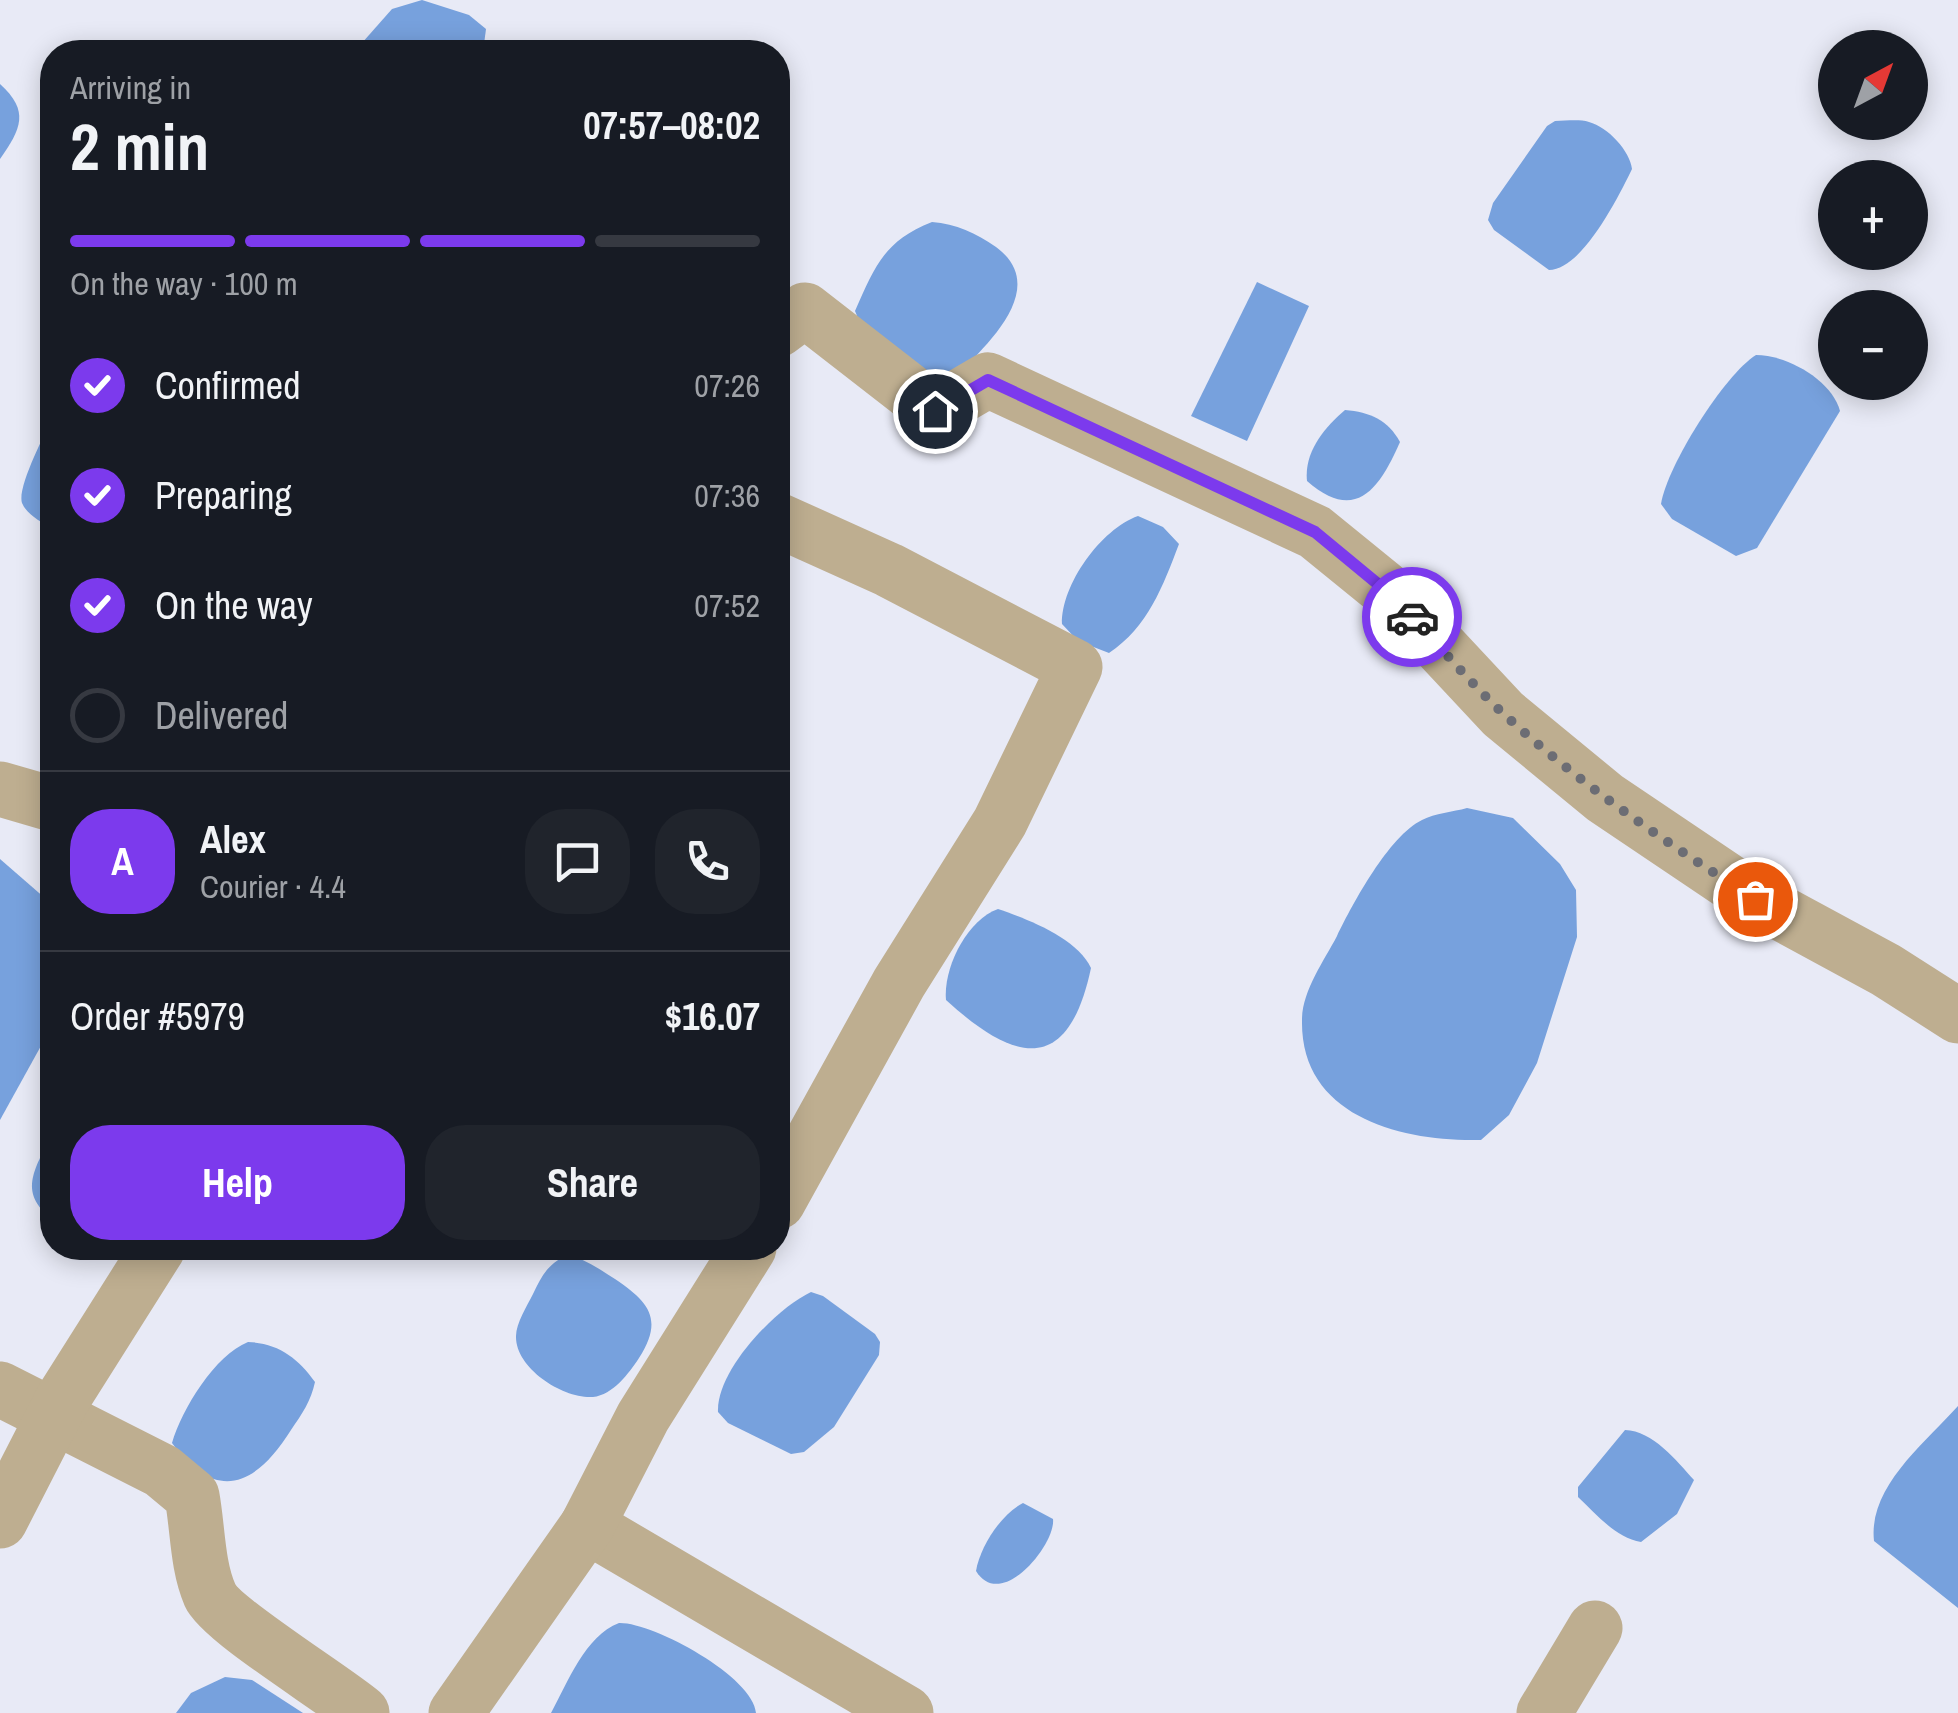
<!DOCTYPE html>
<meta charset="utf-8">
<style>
body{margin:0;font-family:"Archivo Narrow",sans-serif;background:#20242c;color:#f1f3f6;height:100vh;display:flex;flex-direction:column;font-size:38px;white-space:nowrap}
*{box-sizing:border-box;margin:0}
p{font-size:32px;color:#9ea1a6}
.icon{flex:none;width:55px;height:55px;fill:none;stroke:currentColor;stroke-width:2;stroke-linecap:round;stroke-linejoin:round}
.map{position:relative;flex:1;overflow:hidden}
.drawer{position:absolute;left:40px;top:40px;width:750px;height:1220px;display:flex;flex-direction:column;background:#171b24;border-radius:40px;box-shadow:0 5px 25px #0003}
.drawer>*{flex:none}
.needle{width:65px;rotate:41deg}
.controls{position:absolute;left:1818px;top:30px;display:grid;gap:20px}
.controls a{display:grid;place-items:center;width:110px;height:110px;border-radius:50%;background:#171b24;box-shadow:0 5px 25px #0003;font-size:50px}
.pin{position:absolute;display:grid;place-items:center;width:85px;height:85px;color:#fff;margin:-42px;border:5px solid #fff;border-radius:50%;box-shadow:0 2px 10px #0007}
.courier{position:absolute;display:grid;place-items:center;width:100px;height:100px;margin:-50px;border:8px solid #7c3aed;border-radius:50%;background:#fff;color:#222;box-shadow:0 2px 12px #0007}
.overview em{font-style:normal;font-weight:700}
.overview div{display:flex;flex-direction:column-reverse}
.overview{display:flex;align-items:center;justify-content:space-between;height:170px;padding:0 30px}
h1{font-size:65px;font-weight:700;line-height:75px}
.bar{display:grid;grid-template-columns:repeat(4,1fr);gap:15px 10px;align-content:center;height:120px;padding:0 30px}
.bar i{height:12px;border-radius:8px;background:#363941}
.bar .active{background:#7c3aed}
.bar p{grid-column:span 4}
.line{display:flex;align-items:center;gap:25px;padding:0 30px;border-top:2px solid #363941}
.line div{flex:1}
.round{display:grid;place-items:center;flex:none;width:105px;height:105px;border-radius:40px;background:#20242c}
ol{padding:0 30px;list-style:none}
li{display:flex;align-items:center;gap:30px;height:110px}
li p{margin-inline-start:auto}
li .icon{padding:10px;border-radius:50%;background:#7c3aed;color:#fff;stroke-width:4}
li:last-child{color:#9ea1a6}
li i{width:55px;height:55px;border:5px solid #363941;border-radius:50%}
.primary-button{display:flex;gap:20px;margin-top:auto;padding:20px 30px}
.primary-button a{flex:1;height:115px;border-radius:40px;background:#7c3aed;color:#fff;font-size:40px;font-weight:700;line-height:115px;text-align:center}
.primary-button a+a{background:#20242c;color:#f1f3f6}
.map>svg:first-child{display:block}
</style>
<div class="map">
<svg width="1958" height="1713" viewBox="0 0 1958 1713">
<rect width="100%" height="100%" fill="#e8eaf6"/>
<g fill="#77a1dd">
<path d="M422 0 469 15 486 29 483 52H354L392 9Z"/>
<path d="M0 84C30 111 21 129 0 159Z"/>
<path d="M1555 121C1566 121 1579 119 1589 122 1608 127 1630 151 1632 169 1619 196 1582 270 1549 270L1494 230 1488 220 1493 203 1547 126Z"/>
<path d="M932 222C956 224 976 233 996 247 1049 286 991 341 959 373L918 376 868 342 855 311C875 266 884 241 932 222Z"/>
<path d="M1257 282 1309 306 1247 441 1191 416Z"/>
<path d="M1756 355C1787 355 1832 380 1840 411L1757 548 1736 556 1672 519 1661 504C1667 466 1724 375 1756 355Z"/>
<path d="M1345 410C1370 412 1388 420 1400 442 1379 490 1355 523 1307 481 1304 452 1324 428 1345 410Z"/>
<path d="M52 420V529C42 522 27 515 22 503 17 488 44 435 52 420Z"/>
<path d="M1138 516 1163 527 1179 544C1163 586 1148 627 1109 653L1078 641 1062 624C1061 585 1101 529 1138 516Z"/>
<path d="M1467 808 1513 818 1560 864 1576 890 1577 937 1537 1063 1509 1115 1481 1140C1402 1142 1300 1117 1302 1020 1302 991 1324 961 1337 936 1353 903 1389 836 1422 820 1435 813 1453 812 1467 808Z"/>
<path d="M0 859 46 899 52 910V1026L0 1120Z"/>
<path d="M998 909C1028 919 1077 938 1091 968 1068 1076 1015 1063 946 1000 943 968 967 920 998 909Z"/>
<path d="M52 1133V1219C16 1191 37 1167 52 1133Z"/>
<path d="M567 1255C586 1259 599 1269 615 1279 649 1302 664 1319 639 1358 629 1373 613 1395 593 1397 563 1399 515 1368 516 1336 516 1323 527 1306 533 1294 542 1275 548 1264 567 1255Z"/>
<path d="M811 1292 823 1296 875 1334 880 1342 879 1355 834 1427 804 1452 791 1454 728 1423 718 1412C716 1371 775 1309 811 1292Z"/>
<path d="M248 1342C278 1343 298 1358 315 1382 311 1401 302 1414 291 1430 256 1486 216 1504 172 1443 182 1409 215 1355 248 1342Z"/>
<path d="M1958 1406V1608L1874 1541C1868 1487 1925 1443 1958 1406Z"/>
<path d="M1625 1430C1653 1431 1676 1460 1694 1480L1677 1514 1641 1542C1616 1538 1596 1514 1578 1497V1487Z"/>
<path d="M1023 1503 1053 1519C1056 1544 1001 1612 976 1571 980 1547 1001 1514 1023 1503Z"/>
<path d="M619 1623C653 1622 754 1677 756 1713H551C568 1682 585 1636 619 1623Z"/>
<path d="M225 1677 252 1680 303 1713H176L191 1693Z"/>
</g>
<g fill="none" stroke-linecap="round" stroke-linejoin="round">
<g stroke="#beae90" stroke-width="55">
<path d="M778 330 805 310 935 411 988 380 1315 532 1390 593 1503 714 1605 798 1755 899 1886 970 1958 1016"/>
<path d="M778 520 889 570 1075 667 1000 822 899 983 778 1202"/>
<path d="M0 789 52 804"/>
<path d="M0 1389 162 1471 192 1496C198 1529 197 1565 210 1595 221 1620 334 1689 362 1713"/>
<path d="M0 1521 62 1400 158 1248"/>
<path d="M587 1526 906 1713"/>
<path d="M456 1713 587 1526 643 1417 749 1248"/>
<path d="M1544 1713 1595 1628"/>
</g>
</g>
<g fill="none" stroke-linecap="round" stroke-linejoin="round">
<path stroke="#6c6d74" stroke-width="10" stroke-dasharray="0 18" d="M1412 617C1443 650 1474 687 1507 717 1584 787 1668 844 1755 899"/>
<path stroke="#7c3aed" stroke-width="12" d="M935 411 988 380 1315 532 1390 594 1412 617"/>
</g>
</svg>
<div class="controls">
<a><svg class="needle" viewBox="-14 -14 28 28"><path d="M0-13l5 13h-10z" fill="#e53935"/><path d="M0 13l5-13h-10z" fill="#9ea1a6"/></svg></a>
<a>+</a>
<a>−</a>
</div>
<div class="pin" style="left:1755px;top:899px;background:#ea580c"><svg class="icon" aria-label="bag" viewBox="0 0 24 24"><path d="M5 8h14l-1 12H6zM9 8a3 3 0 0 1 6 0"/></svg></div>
<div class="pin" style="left:935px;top:411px;background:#1f2937"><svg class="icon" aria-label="home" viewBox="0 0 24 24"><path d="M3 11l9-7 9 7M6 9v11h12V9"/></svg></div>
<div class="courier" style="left:1412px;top:617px"><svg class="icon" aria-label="car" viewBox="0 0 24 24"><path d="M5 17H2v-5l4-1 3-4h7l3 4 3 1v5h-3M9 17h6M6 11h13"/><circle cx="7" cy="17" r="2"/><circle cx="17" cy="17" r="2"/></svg></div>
<section class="drawer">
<div class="overview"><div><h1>2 min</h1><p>Arriving in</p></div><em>07:57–08:02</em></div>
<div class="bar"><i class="active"></i><i class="active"></i><i class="active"></i><i></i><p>On the way · 100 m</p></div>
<ol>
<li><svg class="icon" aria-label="check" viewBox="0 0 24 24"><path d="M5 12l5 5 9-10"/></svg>Confirmed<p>07:26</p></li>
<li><svg class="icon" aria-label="check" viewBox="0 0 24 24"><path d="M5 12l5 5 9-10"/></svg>Preparing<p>07:36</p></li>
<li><svg class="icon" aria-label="check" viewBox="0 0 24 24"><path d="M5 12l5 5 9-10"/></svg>On the way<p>07:52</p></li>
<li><i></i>Delivered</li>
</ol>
<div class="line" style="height:180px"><b class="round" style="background:#7c3aed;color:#fff">A</b><div><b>Alex</b><p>Courier · 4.4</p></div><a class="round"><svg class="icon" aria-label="chat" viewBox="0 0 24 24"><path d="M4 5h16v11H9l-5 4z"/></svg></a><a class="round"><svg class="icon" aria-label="phone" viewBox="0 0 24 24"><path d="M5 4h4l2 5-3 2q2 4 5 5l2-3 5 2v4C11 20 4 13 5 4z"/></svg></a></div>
<div class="line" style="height:130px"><div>Order #5979</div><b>$16.07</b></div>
<div class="primary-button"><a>Help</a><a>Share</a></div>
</section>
</div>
